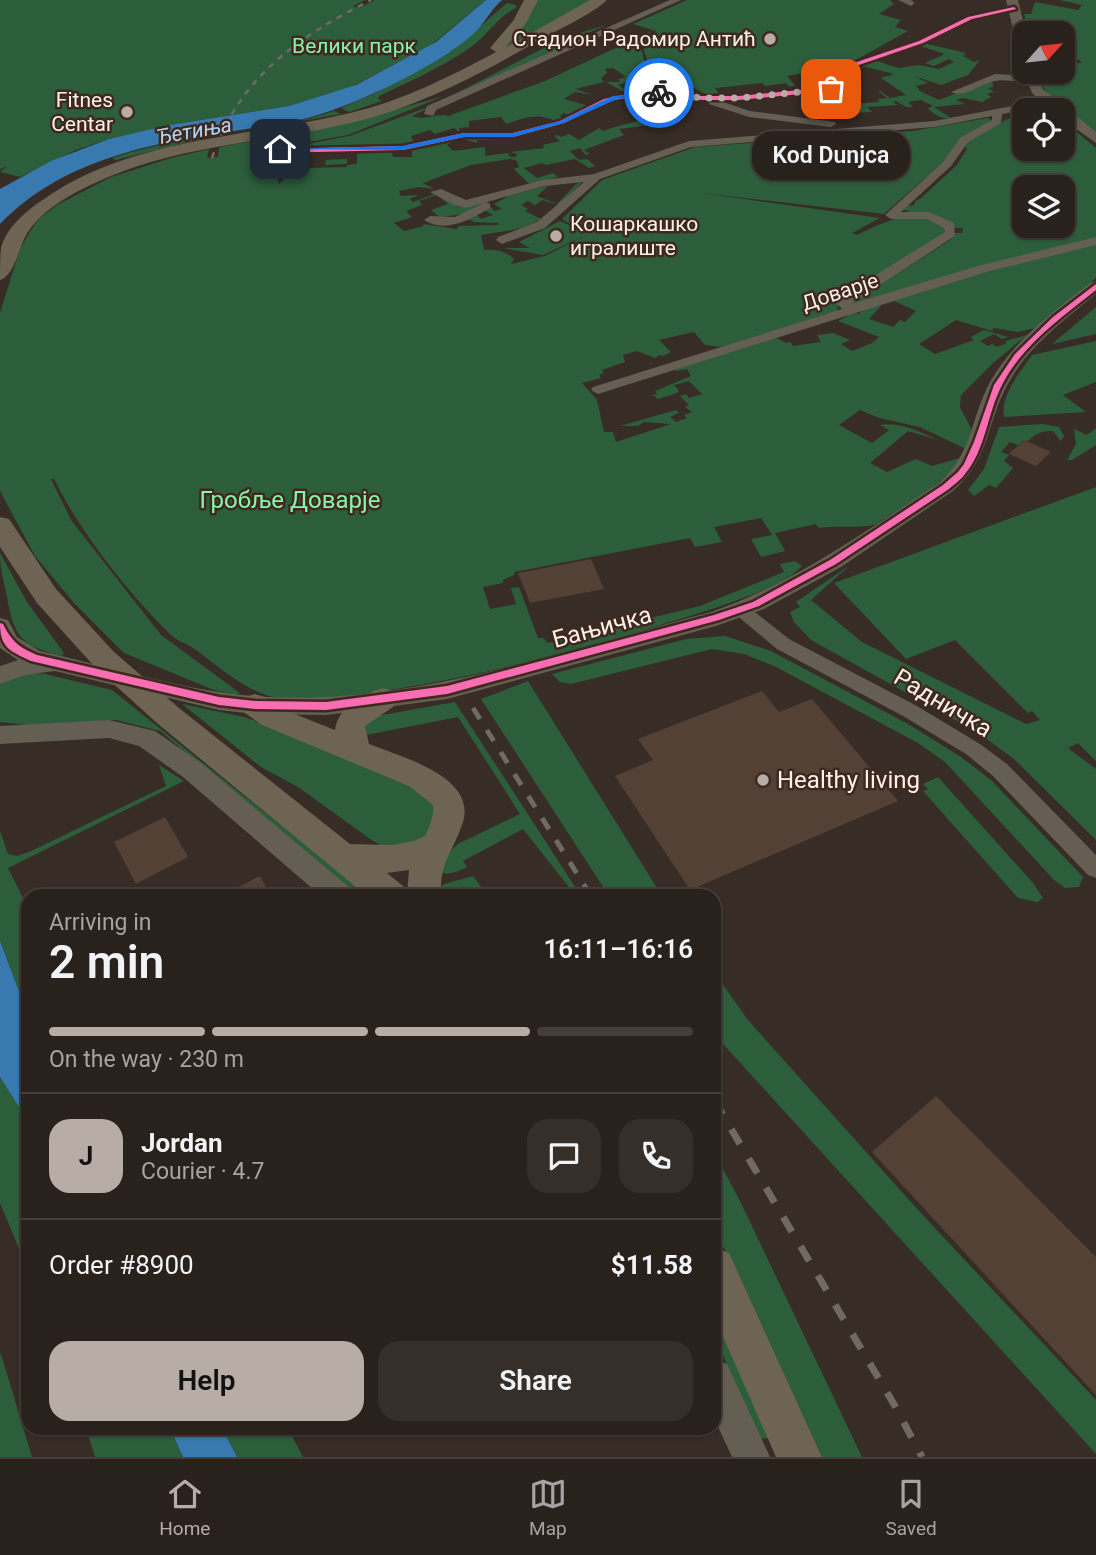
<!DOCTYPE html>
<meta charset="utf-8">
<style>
body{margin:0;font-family:Roboto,sans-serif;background:#352e29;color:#f1f3f6;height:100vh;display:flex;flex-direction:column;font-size:26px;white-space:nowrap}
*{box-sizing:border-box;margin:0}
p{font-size:23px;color:#a5a3a3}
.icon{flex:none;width:38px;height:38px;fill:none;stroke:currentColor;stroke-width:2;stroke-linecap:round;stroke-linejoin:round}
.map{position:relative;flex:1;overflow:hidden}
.panel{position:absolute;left:21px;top:889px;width:700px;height:546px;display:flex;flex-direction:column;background:#29211c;border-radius:21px;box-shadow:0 2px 5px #0004,0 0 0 2px #453e3b}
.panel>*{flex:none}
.needle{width:46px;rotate:63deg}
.buttons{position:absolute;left:1012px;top:21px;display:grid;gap:14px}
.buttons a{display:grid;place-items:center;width:63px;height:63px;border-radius:14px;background:#29211c;box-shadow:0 2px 5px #0004,0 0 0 2px #453e3b;font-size:35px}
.pin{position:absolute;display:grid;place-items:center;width:60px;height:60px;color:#fff;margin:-30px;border-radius:14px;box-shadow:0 4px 10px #0006}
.courier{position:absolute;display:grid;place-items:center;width:70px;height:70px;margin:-35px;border:5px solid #1a73e8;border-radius:50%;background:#fff;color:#222;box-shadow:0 2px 9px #0007}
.bubble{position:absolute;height:49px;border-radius:21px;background:#29211c;box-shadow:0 2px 5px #0004,0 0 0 2px #453e3b;font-size:23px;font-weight:600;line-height:49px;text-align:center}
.head em{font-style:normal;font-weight:600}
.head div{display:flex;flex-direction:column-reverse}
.head{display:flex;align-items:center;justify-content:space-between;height:119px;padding:0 28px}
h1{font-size:46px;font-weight:600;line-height:52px}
.bar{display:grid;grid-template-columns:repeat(4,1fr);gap:10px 7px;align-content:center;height:84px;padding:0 28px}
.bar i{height:9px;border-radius:5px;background:#453e3b}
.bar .current{background:#b8aca6}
.bar p{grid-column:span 4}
.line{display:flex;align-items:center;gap:18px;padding:0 28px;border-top:2px solid #453e3b}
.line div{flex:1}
.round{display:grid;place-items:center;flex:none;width:74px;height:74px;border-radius:21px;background:#352e29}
.cta{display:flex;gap:14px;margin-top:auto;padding:14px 28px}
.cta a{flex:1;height:80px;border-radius:21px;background:#b8aca6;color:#111;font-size:28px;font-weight:600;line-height:80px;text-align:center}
.cta a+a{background:#352e29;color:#f1f3f6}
.menu{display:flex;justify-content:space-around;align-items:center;height:98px;border-top:2px solid #453e3b;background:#29211c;font-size:19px;color:#a5a3a3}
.menu a{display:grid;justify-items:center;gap:4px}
.menu .current{color:#b8aca6}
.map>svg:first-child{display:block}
</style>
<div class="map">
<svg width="1096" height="1457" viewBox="0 0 1096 1457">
<rect width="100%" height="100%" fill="#372c26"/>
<g fill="#2d5e3c" fill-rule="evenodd">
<path d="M0 0H365L353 6 359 8 375 0H486L431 45 351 87 289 106 164 126 109 139 76 150 20 177 0 172 7 166 0 169Z"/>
<path d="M535 0H593L505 47Z"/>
<path d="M687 0H890L894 4 879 14 901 20 895 27 908 31 845 66 787 76 795 86H789L786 83 766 86 762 83 715 88 720 95 714 93 713 96 705 94 648 63 642 44 656 31 633 24Z"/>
<path d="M1060 0H1096V132C1075 115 1042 98 1037 72H1062V63H1082L1068 50H1062V33H1029L1024 14H1031L1035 2 1078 10 1082 5Z"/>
<path d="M507 3 516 5V8C498 16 487 36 471 47 443 67 410 81 379 96L378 99 382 101 349 112 341 108 371 95 453 50Z"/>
<path d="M607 25 576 38 580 40 569 42 571 44 449 97 565 37Z"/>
<path d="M652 31 640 44 645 63 682 83 667 81 662 84H655L654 80H640V88L644 92 631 93 628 91 637 88 629 82 618 85 625 90 622 91 606 82H620L618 79 626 77 613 68 605 69 607 73 601 78 604 82 575 89 594 95 575 92 564 99 589 106 571 116 564 113 559 116 565 118 557 122C536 111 522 119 506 124L501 117 469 121V127L459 128 460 133 454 128 435 134 430 130 411 136 414 143 404 145 297 146 349 136 442 102 412 116C427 121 436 113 448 116L545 81Z"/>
<path d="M923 43 966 53 963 56 974 62 980 60 968 75 941 85 914 76 928 83 916 86 919 89 918 90 939 100 992 79 993 87 988 88 994 92 987 94 991 97 982 102 963 98 956 100 965 104 934 107 951 118C942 120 931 113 928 108L933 106 921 100 908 102 913 107H906L896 101 893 102 898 105 867 107 872 112 852 113 848 108H842L840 105 879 102 878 99 887 98 878 91H880L890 98 906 95 881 78 894 74 862 66 877 61 898 68 919 65 939 69 954 62 949 59 934 66 925 63 945 54 917 45Z"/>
<path d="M444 96 348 135 264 150 266 171H276L279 184 285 178H279L278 171 289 169V164L297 163 298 157H305L302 163 310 164V168L347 167V164L325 165 326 160 347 159V165L357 164V152L391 150 393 157H412V149L464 136H491L490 140H477V143L460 138 447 145 453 151 485 147V156L508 153 510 157H516L517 154 510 152 544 148 543 145 560 141 554 136 557 135 561 137 569 134 579 140 599 128 603 131C617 126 626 124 638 121L640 116 642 122 648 121 650 125 619 129 624 135 584 150 590 154 586 155 580 148 570 151 579 160 587 159 595 166 589 168 575 159 546 165 542 163 524 168 537 178 553 173 558 177 529 184 514 169 519 167 516 160 510 159 471 165 423 183 434 189 419 187 399 191 401 196 419 195 410 199 413 202 435 194 459 207 485 203 464 214 440 217 431 210 448 204 437 195 419 201 422 205 406 211 412 217 394 223 404 231 424 226 423 224 457 229 459 226 498 225 499 223 474 222 468 219 476 214 481 219 493 215 484 210 490 206 494 211 502 209 494 204 509 196 549 185 537 196 557 204 575 185 583 181 559 205 542 200 535 205 528 201 521 205 528 209 525 211 541 219C521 231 503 231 481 235L484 250C495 249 506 251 514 259L511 264 545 256 588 234 543 255 502 248H530L519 242 560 221 576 228 562 219 602 180 695 147 912 131 988 118 991 120 884 214 701 193 880 218 852 233 857 235C885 221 922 203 948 231L839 301 837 311 721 347 705 345 694 332 659 340 671 352 663 356 660 355 655 358 637 351 623 355 625 362 602 370 604 373 599 375 601 378 582 383 597 400 604 432H613L616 442 671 424 644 422 638 426H620L676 410 679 413 670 417 676 422 687 418 684 415 692 412 685 407 689 405 680 396 686 394 689 398 702 394 689 381 674 385 679 391 677 393 658 399 653 395 657 394 655 391 691 376 687 369 677 371 674 368 775 337 786 343 790 342 793 346 821 342 817 335 833 333 850 340 841 344 852 351 872 343 879 337 838 321 853 313 858 314C865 309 872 303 881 306L869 319 893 327 900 320 905 322 916 311 892 300 988 270 1096 243V278L1036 328 1018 332 994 328 992 331 956 320 919 344 935 354 974 340 971 337 984 330 1008 337 1002 339 994 334 980 341 988 346 992 344 997 347 1007 343 1005 341 1027 335 993 363 961 395 960 407 972 430 966 449 920 427 879 418 860 410 839 425 872 443 889 430 880 425C899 421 921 432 938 440L908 431 870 463 887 472 916 459 932 466 960 458C943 488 905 505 876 524 864 529 836 525 819 528L816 524 775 533 785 551 761 557 751 539 772 535 761 518 714 527 722 542 695 547 690 538 514 572V575L503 580V583L483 587 490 609 516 604 511 588 519 587 538 638H544L547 643 700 606 784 572 780 564 795 561 802 566C785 585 742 598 718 607 599 645 477 680 353 695 332 697 288 702 269 696 240 687 217 665 193 648 186 643 177 641 171 635 127 592 81 533 54 479H51L71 520 161 635 240 693 237 695 214 690 124 653 74 603 35 556 0 491V313L20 249 31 230 39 219 57 205 111 177 171 158 209 149 207 158 218 157 219 147 337 126Z"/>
<path d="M334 111 341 114 210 137 116 160 112 158C184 134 262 135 334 111Z"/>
<path d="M1024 111V149H1062V120L1096 148V239L853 305 850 304 952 239 954 233H962L963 228H954L902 209 905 206 914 205 916 200 920 199 957 165 967 149 964 145 970 138ZM1024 187H1062V226H1024Z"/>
<path d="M1096 307V334L1052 344Z"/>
<path d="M1096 341V382L1063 395 1086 412 1004 417C1000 396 1020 372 1032 355Z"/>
<path d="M1043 424 1059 427 1064 436 1061 441 1053 431C1042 431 1036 433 1028 441L1024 440 1018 445 1010 442 1001 452 1009 455 1004 461 1013 468 996 488 989 485 974 496 968 490 984 469 999 427Z"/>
<path d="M1096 428V445L1072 460H1067L1076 444 1074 429 1087 435Z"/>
<path d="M1096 487V761L1078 743 1068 748 1096 769V840L1014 759 977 732 811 640 794 622 790 612 800 607 796 602 850 565 811 600 862 642 1026 724 1040 720 1032 711 1028 713 955 640 906 659 834 583Z"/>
<path d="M0 553 27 602 64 653 62 656C22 646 14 638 7 597 4 582 0 569 0 553Z"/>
<path d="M725 636 771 651 908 724 961 757 991 780 1083 877 1079 887 1065 888 1054 880 945 762 918 743 776 667 744 654 712 649 571 684 560 682 552 674 686 639Z"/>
<path d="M28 673 45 674 112 690 369 896H358L160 731 116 720 27 725 0 722V684Z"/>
<path d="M528 681 662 896H609L481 699Z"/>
<path d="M455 702 581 896H576L523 829 463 861 467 867C459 871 449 876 440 872L449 852 458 844 520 814 458 717 361 736 360 719Z"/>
<path d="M182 704 244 717 285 731 408 782 435 805V828L414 847 381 845 373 841 298 787 261 767Z"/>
<path d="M159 765 184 781 8 868 28 908V1015L0 941V831L8 854 17 856 31 851 166 786Z"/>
<path d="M938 777 1033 883 1043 898 1037 902 1018 898 923 791 928 789 923 784Z"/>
<path d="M473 876 488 896H443L441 887 444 884Z"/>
<path d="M714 972 748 1020 918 1210 1096 1400V1454L714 1034Z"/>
<path d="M0 1077 28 1121V1270L0 1203Z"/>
<path d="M714 1152 740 1201 862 1457H822L738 1273 714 1230Z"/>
<path d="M714 1311 769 1438 760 1439 714 1335Z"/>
<path d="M0 1353 4 1364 32 1457H0Z"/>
<path d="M86 1428H170L183 1457H95Z"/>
<path d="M222 1428H288L303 1457H237Z"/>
</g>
<g fill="#387ab0">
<path d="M486 0H502C490 10 484 25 471 36 436 66 365 100 321 114 291 124 258 127 227 132 145 144 60 162 0 224V189L51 161 109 139 164 126 289 106 356 85 436 42Z"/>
<path d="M0 941 28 1015V1121L0 1077Z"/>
<path d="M170 1428H222L237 1457H183Z"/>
</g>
<g fill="#544136">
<path d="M1024 440 1031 443 1051 452 1036 466 1009 454Z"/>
<path d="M591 559 604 589 530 603 518 573Z"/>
<path d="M762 691 779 712 812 699 898 801 690 890 615 776 653 760 638 739Z"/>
<path d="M165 817 188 857 136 884 114 842Z"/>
<path d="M260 876 271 896H221Z"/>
<path d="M936 1096 1096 1257V1395L872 1152Z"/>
</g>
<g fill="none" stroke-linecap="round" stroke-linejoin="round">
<g fill="#645e53" fill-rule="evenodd">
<path d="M670 0H681L436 110 433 116 424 114 427 106Z"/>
<path d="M898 0H911L915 3 911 6Z"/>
<path d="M1014 5 1017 6V10L973 20 924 44 850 69 858 81 845 90 720 101 750 111 835 122 836 124 831 127 749 117 709 104V101L669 97 632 98 609 102 566 124 513 138H464L403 151 270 154 265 151 270 148 403 145 464 132H513L558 120 602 98 632 92 739 95 839 85 847 80 839 68 841 66 918 40 967 16Z"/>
<path d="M995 74 1030 76 1035 79C1024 86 1008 78 995 81 982 83 963 99 951 92Z"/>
<path d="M1043 93 1048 96 1047 98 1019 111 1002 114 1001 123 968 142 951 166 901 212H929L954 223 955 236 851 304 978 266 1096 237V245L986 272 598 394 591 390 593 387 842 309 837 304 845 294 945 232 944 228 927 219H891L885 215 943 162 960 138 992 120V116L934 127 691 147 600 179 545 228 502 244 496 240 498 237 537 222 584 182 544 186 466 208 454 205 430 192 441 189 466 200 543 180 594 174 689 141 934 121 1012 106Z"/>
<path d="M486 202 490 204V208C472 219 444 234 424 220L430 216 455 217Z"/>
<path d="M741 604 747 606 789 639 917 706 980 744 1007 764 1096 855V878L1088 875 993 776 966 754 903 716 777 649 735 614 732 610 735 606Z"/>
</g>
<g fill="#645e53" fill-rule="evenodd">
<path d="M1006 0H1018L1026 33 1024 54 1018 50Z"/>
<path d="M1024 69V72H1034L1043 89 1096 132V143L1062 119V110H1052L1033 94 1022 72Z"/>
<path d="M1096 281V294C1064 320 1029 346 1009 382 986 422 991 458 953 491L841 567 764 609 716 626 447 699 326 715 255 714 219 710 55 671 25 675 0 684V666L18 660 0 648V618L8 620 17 637 40 651C110 667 182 690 253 696 404 708 566 650 711 612 794 583 866 531 939 483 973 453 970 419 990 382 1014 340 1053 312 1090 283Z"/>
<path d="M109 720 155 731 201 763 350 888 354 896H321L183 777 139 746 109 738 0 744V726Z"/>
<path d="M714 1359 727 1364 770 1457H732L714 1418Z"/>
</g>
<g fill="#6d6454" fill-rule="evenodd">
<path d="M524 0H538L526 23 506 47 590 0H607C593 14 553 32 534 43 477 76 419 106 355 122 276 141 192 144 116 174 86 186 47 204 28 232 19 245 15 276 0 280 0 270 0 257 1 248 6 228 25 212 41 201 130 137 247 138 350 113 402 101 449 77 496 52L490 48 513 21Z"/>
<path d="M0 517 9 519 56 589 114 652 179 708 350 844 392 845 414 841 425 836 429 828 433 814V805L409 786 262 725 245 713 240 705 245 697 255 694 265 697 282 709 335 730C338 707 362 694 383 688L393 691 398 699 393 707 365 726 369 744C401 757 480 777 462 825 451 856 440 860 441 896H367L158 724 94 666 37 603 0 547ZM409 870 407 895 403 886 387 873Z"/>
<path d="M714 1247 729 1253 822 1457H776L714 1316Z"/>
</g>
<path stroke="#706a62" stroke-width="2.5" stroke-dasharray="6 6" stroke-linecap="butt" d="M212 158C239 77 298 37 371 0"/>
<path stroke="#706a62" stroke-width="5" stroke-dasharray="13 13" stroke-linecap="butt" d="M473 708 591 896"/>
<path stroke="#706a62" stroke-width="7" stroke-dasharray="17 17" stroke-linecap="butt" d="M714 1100 895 1406 922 1457"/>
<defs>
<g id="cycleway">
<path d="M1014 7 1016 9 972 19 923 43 847 69 856 81 841 90 739 100H702L669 96 632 97 608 101 564 123 513 137H464L403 150 270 153 267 151 270 149 403 146 464 133H513L560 121 604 99 632 93 669 92 702 96H739L840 86 850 81 842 67 919 41 968 17Z"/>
<path d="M1096 284V290C1062 317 1022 345 1002 385 987 414 986 449 965 474 961 480 954 484 949 489L836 564 759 606 719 620 447 694 326 710 255 709 219 705 31 661C10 651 0 648 0 623L3 624C12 642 19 647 37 655L219 697 255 701 326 702 447 686 714 615 753 602 830 560 943 485 958 472 964 464 974 442 994 385 1015 354 1053 317Z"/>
</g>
</defs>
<use href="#cycleway" stroke="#3f291e" stroke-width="5"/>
<use href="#cycleway" fill="#f96db3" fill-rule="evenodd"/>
</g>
<path fill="#1a73e8" d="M659 92 661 95 617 99 564 123 513 137H464L402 150 277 149 402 146 464 133H513L560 121 613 96Z"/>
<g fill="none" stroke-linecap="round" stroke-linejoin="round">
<path stroke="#b8aca6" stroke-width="7" stroke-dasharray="0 12.6" d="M659 93 702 98H739L831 89"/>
</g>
<g fill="#b8aca6" stroke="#3f291e" stroke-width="2.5">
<circle cx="770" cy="39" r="7"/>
<circle cx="127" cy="112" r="7"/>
<circle cx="556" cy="236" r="7"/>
<circle cx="763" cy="780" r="7"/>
</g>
<g text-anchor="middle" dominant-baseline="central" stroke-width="5" stroke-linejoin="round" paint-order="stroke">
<g font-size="21" fill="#fdf1eb" stroke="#3f291e" text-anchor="end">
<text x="756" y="39">Стадион Радомир Антић</text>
<text x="113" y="100">Fitnes<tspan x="113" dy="24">Centar</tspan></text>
<text x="570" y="224" text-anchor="start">Кошаркашко<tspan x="570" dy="24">игралиште</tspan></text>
</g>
<g font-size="21" fill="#85f5aa" stroke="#3f291e">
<text x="354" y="46">Велики парк</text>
</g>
<g font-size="21" font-style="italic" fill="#b2d5f6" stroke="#3f291e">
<text transform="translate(194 131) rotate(-10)">Ђетиња</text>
</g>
<g font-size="21" fill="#fdf1eb" stroke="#3f291e">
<text transform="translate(840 292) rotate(-18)">Доварје</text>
</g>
<g font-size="24" fill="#85f5aa" stroke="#3f291e">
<text x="290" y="500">Гробље Доварје</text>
</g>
<g font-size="24" fill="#fdf1eb" stroke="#3f291e">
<text transform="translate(602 627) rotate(-15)">Бањичка</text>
<text transform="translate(943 703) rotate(31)">Радничка</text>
</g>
<g font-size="24" fill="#fdf1eb" stroke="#3f291e" text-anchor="start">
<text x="777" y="780">Healthy living</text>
</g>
</g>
</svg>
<div class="buttons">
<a><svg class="needle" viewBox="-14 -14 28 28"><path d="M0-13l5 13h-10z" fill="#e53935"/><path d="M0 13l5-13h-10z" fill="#a5a3a3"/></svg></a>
<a><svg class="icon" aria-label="locate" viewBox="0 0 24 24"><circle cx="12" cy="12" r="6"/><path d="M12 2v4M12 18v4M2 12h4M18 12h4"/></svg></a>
<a><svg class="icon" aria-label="layers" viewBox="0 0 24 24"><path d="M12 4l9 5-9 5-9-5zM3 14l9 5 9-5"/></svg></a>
</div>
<div class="pin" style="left:831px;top:89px;background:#ea580c"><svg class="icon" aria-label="bag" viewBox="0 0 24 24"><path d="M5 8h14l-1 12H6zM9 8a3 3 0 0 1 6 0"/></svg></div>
<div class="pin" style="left:280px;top:149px;background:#1f2937"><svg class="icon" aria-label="home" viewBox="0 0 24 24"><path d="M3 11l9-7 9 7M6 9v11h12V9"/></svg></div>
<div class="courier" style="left:659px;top:93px"><svg class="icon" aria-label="bike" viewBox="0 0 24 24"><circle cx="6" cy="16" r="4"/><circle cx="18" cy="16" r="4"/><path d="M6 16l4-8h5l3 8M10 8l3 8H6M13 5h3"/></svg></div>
<div class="bubble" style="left:752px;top:131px;width:158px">Kod Dunjca</div>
<section class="panel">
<div class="head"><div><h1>2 min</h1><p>Arriving in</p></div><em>16:11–16:16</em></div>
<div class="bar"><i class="current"></i><i class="current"></i><i class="current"></i><i></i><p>On the way · 230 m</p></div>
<div class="line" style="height:126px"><b class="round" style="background:#b8aca6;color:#111">J</b><div><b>Jordan</b><p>Courier · 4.7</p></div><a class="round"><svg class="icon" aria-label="chat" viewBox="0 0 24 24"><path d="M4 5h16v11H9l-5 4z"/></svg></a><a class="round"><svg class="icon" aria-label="phone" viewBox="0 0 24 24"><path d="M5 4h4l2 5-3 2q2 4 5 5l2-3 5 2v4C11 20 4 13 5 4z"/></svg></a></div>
<div class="line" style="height:91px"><div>Order #8900</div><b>$11.58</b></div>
<div class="cta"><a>Help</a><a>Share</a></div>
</section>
</div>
<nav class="menu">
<a class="current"><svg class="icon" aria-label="home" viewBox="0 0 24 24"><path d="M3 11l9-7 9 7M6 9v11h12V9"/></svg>Home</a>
<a><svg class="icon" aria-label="map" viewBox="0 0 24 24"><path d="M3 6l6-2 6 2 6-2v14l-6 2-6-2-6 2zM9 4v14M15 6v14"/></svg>Map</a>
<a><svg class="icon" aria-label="saved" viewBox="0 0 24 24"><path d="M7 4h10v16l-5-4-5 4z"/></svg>Saved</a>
</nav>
